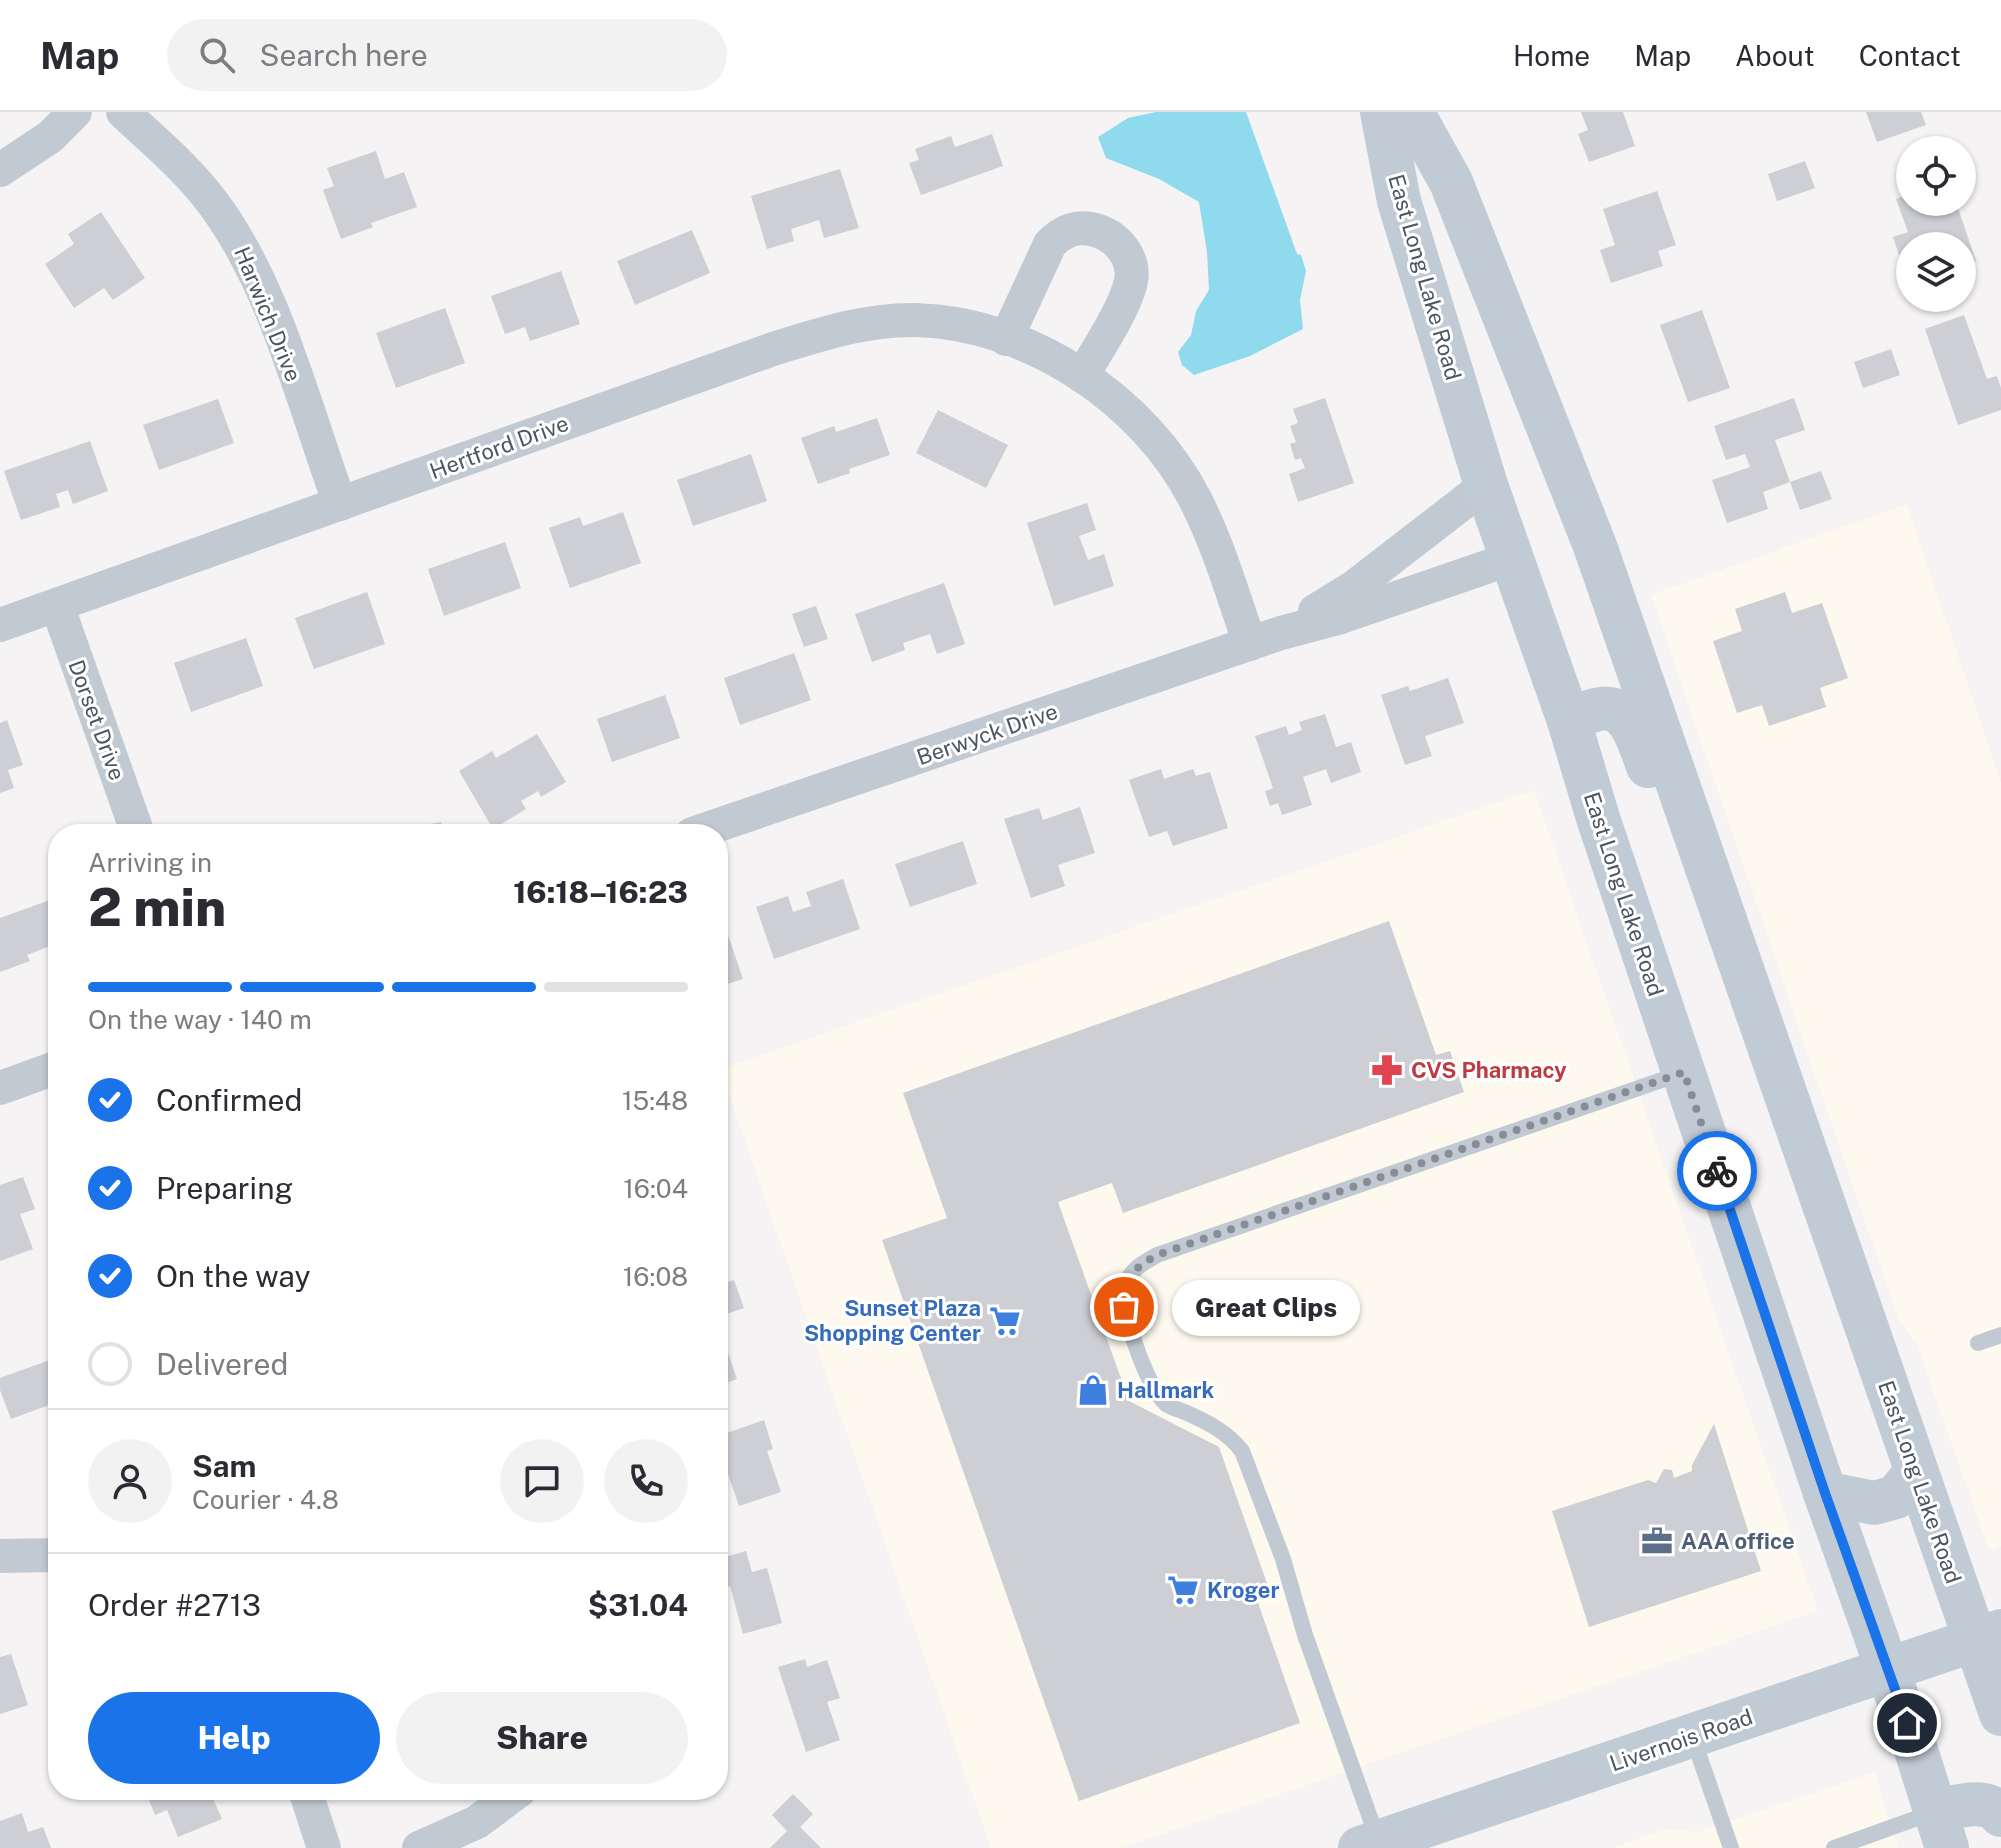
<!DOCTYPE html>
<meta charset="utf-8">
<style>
body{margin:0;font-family:"Public Sans",sans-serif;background:#f2f2f3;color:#2b2b33;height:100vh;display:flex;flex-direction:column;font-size:30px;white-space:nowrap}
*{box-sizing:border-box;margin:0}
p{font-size:26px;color:#7c7c81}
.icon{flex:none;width:44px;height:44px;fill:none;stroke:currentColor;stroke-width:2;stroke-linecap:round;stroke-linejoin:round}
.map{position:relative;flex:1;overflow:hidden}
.details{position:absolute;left:48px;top:712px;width:680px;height:976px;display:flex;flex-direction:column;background:#fff;border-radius:32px;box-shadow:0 2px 6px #0004}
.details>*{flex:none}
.fabs{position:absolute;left:1896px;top:24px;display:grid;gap:16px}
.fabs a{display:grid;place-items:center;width:80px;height:80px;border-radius:50%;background:#fff;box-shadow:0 2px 6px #0004;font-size:40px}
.pin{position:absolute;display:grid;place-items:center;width:68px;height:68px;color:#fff;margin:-34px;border:4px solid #fff;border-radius:50%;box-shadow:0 2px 8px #0007}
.courier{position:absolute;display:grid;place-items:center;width:80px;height:80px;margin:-40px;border:6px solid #1a73e8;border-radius:50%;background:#fff;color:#222;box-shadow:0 2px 10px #0007}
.bubble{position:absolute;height:56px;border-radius:28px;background:#fff;box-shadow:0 2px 6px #0004;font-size:26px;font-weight:800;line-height:56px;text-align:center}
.summary em{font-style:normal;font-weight:800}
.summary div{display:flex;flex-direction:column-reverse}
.summary{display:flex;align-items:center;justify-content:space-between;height:136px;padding:0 40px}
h1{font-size:52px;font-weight:800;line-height:60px}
.bar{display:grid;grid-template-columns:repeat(4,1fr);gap:12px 8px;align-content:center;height:96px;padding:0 40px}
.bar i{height:10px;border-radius:6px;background:#e1e1e2}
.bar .on{background:#1a73e8}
.bar p{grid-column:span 4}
.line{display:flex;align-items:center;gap:20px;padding:0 40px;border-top:2px solid #e1e1e2}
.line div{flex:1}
.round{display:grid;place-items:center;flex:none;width:84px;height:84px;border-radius:42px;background:#f2f2f3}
ol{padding:0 40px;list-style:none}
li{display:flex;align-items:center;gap:24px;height:88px}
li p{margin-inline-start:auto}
li .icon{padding:8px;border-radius:50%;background:#1a73e8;color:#fff;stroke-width:4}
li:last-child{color:#7c7c81}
li i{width:44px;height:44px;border:4px solid #e1e1e2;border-radius:50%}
.cta{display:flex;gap:16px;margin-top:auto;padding:16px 40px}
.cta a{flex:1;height:92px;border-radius:48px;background:#1a73e8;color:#fff;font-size:32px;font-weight:800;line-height:92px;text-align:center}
.cta a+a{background:#f2f2f3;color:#2b2b33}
header{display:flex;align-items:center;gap:48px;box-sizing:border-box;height:112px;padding:0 40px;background:#fff;border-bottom:2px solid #e1e1e2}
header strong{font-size:38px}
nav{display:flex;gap:44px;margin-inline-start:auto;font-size:28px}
.search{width:560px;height:72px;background:#f2f2f3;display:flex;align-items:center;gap:20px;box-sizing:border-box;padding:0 28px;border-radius:44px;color:#7c7c81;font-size:30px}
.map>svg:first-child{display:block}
</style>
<header>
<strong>Map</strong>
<div class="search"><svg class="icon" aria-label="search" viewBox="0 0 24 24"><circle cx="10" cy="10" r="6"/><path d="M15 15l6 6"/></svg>Search here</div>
<nav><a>Home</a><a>Map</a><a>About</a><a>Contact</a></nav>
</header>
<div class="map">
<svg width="2001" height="1736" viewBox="0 0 2001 1736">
<rect width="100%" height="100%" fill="#f5f3f3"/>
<g fill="#fdf9ef">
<path d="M1907 392 2001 671V1433L1989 1438 1916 1230 1899 1209 1651 483Z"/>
<path d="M1534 678 1818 1499 1121 1736H991L720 957Z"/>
<path d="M1875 1660 1898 1736H1612L1666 1717 1698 1720Z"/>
</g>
<path fill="#90daee" d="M1156 0H1246L1297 142 1301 143 1306 159 1300 188 1303 217 1250 244 1194 263 1182 253 1178 240 1191 223 1196 199 1209 178 1207 140 1199 90 1159 67 1106 46 1098 25 1128 6Z"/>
<g fill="#cdcfd5">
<path d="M1581 0H1623L1635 34 1589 50 1578 22 1588 18Z"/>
<path d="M1866 0H1921L1926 13 1877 30Z"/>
<path d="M992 22 1003 54 921 83 909 51 919 48 915 37 951 24 955 35Z"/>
<path d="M376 39 385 67 404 60 417 95 371 111 373 115 341 127 323 78 334 74 327 56Z"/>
<path d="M1805 49 1815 76 1777 89 1768 62Z"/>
<path d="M840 57 859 116 824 126 819 108 791 117 794 129 767 137 751 84Z"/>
<path d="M1657 79 1676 133 1658 139 1663 154 1611 171 1600 138 1615 133 1603 97Z"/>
<path d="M1910 82V90H1956L1976 149 1962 154V134H1910V146L1901 149 1893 125 1908 120 1896 87Z"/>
<path d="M101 100 145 166 113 188 104 176 74 196 45 152 74 132 68 122Z"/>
<path d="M692 118 710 161 635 193 617 149Z"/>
<path d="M561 159 580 212 530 229 525 215 505 222 491 184Z"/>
<path d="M445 196 465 251 396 276 376 221Z"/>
<path d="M1702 198 1730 276 1688 290 1660 213Z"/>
<path d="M1964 203 1987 267 1997 264 2001 276V298L1958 313 1925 217Z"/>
<path d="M1891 237 1900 263 1863 276 1854 250Z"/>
<path d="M1325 286 1354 371 1298 390 1289 362 1305 356 1301 346 1295 348 1290 332 1296 330 1290 314 1298 311 1293 297Z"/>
<path d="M1794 286 1805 318 1775 328 1790 370 1763 380 1768 397 1727 411 1712 368 1750 355 1745 342 1726 348 1714 314Z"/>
<path d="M218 287 234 331 159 358 143 313Z"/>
<path d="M938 298 1008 333 986 376 916 341Z"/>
<path d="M877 306 890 343 849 357 850 361 818 372 801 326 834 314 836 320Z"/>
<path d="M90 329 108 379 73 392 68 378 56 382 60 395 21 408 4 359Z"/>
<path d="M751 342 767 389 693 414 677 368Z"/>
<path d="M1821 359 1832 387 1800 398 1790 370Z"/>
<path d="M1087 391 1096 418 1079 424 1088 448 1104 442 1114 474 1054 494 1027 411Z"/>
<path d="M623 400 641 451 570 476 549 416 580 405 583 414Z"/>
<path d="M505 430 521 476 444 504 428 457Z"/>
<path d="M944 471 965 532 937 542 930 522 903 531 905 538 872 550 855 502Z"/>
<path d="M367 480 385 532 314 557 295 506Z"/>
<path d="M1785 480 1792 501 1822 491 1848 566 1820 576 1826 595 1769 614 1762 593 1737 601 1713 529 1742 519 1735 497Z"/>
<path d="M816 494 828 527 804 535 792 502Z"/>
<path d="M246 526 263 574 191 600 174 551Z"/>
<path d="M794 541 811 588 740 613 724 566Z"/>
<path d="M1448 566 1464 611 1425 624 1432 644 1405 653 1381 583 1408 574 1410 579Z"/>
<path d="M665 583 680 626 612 650 597 607Z"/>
<path d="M1325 602 1336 635 1351 630 1361 660 1331 671 1326 657 1303 665 1312 693 1282 703 1278 691 1270 694 1265 679 1273 676 1255 624 1286 614 1289 623 1302 618 1299 610Z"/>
<path d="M7 608 23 653 8 658 14 676 0 681V611Z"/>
<path d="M537 622 566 670 541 685 538 679 521 689 526 697 493 717 459 659 492 639 496 646Z"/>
<path d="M1161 657 1164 667 1193 657 1196 664 1210 660 1228 716 1173 734 1167 719 1149 725 1129 668Z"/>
<path d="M1080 695 1095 741 1058 753 1065 774 1031 786 1004 707 1039 696 1043 708Z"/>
<path d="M441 710 444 722H384V721Z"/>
<path d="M963 729 977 772 910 795 895 752Z"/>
<path d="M843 767 860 817 774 847 756 795 788 784 793 800 811 794 806 780Z"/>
<path d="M58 785V831L27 843 30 849 0 860V806Z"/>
<path d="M1389 809 1436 943 1450 939 1464 980 1123 1101 1112 1071 1058 1090 1129 1289 1219 1335 1269 1477 1255 1482 1300 1611 1079 1689 882 1128 947 1106 903 981Z"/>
<path d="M728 823 743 867 718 875V826Z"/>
<path d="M23 1065 35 1097 20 1102 33 1137 0 1149V1073Z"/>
<path d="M734 1168 744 1196 718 1205V1173Z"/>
<path d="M718 1212 737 1267 718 1274Z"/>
<path d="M58 1245V1308L55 1309 49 1293 11 1307 0 1278V1266Z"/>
<path d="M764 1308 773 1337 767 1339 781 1380 739 1394 725 1353 718 1355V1324Z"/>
<path d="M1714 1312 1761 1459 1589 1515 1552 1399 1648 1368 1656 1371 1664 1357 1672 1358 1674 1366 1692 1359V1353Z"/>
<path d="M746 1439 752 1460 767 1456 782 1511 743 1522 730 1474 724 1476 718 1447Z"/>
<path d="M11 1542 28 1593 0 1602V1545Z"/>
<path d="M805 1547 807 1555 827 1548 840 1586 827 1590 840 1628 806 1640 778 1555Z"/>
<path d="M145 1678H209L222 1707 178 1725 167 1698 155 1703Z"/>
<path d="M793 1682 813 1702 800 1715 821 1736H770L787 1719 772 1703Z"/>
<path d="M22 1701 28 1720 43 1715 51 1736H0V1709Z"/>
</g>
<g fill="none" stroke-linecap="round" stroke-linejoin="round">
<g stroke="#c1cad2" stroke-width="16">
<path d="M1978 1231 2001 1223"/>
<path d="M1693 1626 1731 1736"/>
<path d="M1378 1728 1305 1523 1283 1447 1242 1339C1227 1320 1209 1311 1187 1301 1181 1298 1170 1296 1165 1291 1147 1275 1117 1192 1126 1171 1132 1156 1145 1150 1157 1143L1682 961"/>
<path d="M1834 1736 1934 1700"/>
</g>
<g stroke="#c1cad2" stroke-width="34">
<path d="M123 0C154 29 187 56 213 91 275 174 304 294 340 392"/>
<path d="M0 58 50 25 75 0"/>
<path d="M1006 227 1050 132C1063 119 1076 113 1095 118 1117 124 1135 145 1131 169 1126 195 1096 240 1082 264"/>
<path d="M57 493 138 722"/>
<path d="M1315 499 1354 475 1486 373"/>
<path d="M0 513 773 237C819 223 866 207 916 208 1029 211 1145 288 1196 389 1219 434 1233 484 1250 532"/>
<path d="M692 722 1281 521 1341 505 1510 447"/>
<path d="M0 976 58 955"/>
<path d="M0 1444 58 1443"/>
<path d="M305 1678 324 1736"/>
<path d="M419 1736 477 1710 520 1678"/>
</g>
<g stroke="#c1cbd6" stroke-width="44">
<path d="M1382 0 1399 89 1486 373 1569 609 1598 706 1825 1381 1916 1638 1947 1736"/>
<path d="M1412 0 1451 70 1595 434 2001 1602"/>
<path d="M1569 609C1622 579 1631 607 1648 654"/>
<path d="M1825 1381 1874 1391 1896 1385 1916 1360"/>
<path d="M1936 1699C1955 1695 1986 1684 2001 1703"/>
<path d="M1360 1736 2001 1519"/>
</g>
</g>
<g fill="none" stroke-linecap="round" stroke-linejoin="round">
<path stroke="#868d94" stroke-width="8" stroke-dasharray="0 14.4" d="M1124 1195C1126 1165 1132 1157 1157 1143L1684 960 1717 1059"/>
<path stroke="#1a73e8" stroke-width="10" d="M1717 1059 1825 1381 1907 1611"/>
</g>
<defs>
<symbol id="pharmacy-bare" viewBox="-9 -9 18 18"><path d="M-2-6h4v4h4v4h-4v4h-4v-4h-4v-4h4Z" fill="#e0444e" stroke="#fff" stroke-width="2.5" paint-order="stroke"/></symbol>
<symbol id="supermarket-bare" viewBox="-9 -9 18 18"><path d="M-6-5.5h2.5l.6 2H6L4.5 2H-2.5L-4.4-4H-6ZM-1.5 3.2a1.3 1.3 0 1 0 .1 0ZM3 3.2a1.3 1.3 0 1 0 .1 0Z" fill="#3f7fe0" stroke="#fff" stroke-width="2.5" paint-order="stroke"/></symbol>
<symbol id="shop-bare" viewBox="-9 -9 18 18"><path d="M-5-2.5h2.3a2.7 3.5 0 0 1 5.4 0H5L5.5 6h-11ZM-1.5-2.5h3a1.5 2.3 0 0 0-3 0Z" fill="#3f7fe0" stroke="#fff" stroke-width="2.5" paint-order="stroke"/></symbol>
<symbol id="office-bare" viewBox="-9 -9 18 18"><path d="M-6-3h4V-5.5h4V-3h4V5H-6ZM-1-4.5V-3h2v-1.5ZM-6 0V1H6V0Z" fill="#5c6f8a" stroke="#fff" stroke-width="2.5" paint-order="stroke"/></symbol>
</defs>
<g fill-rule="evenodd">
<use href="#pharmacy-bare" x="1365" y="936" width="44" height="44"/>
<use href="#supermarket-bare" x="983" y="1187" width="44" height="44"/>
<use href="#shop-bare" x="1071" y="1256" width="44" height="44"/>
<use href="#office-bare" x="1635" y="1407" width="44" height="44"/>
<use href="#supermarket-bare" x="1161" y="1456" width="44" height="44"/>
</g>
<g text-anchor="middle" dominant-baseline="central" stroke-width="6" stroke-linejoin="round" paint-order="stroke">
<g font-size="22" fill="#4a5661" stroke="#fff">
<text transform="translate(1425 165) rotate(74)">East Long Lake Road</text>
<text transform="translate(268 202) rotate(68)">Harwich Drive</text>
<text transform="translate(499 335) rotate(-20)">Hertford Drive</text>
<text transform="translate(97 608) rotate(70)">Dorset Drive</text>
<text transform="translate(987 622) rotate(-19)">Berwyck Drive</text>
<text transform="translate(1624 782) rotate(72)">East Long Lake Road</text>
<text transform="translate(1920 1370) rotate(71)">East Long Lake Road</text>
<text transform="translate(1681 1628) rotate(-19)">Livernois Road</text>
</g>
<g font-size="22" font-weight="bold" fill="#be3a42" stroke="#fff" text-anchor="start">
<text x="1411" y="958">CVS Pharmacy</text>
</g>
<g font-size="22" font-weight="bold" fill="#366cbe" stroke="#fff" text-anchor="start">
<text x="981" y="1196" text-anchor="end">Sunset Plaza<tspan x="981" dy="25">Shopping Center</tspan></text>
<text x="1117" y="1278">Hallmark</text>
<text x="1207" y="1478">Kroger</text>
</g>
<g font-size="22" font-weight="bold" fill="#4e5e75" stroke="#fff" text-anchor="start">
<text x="1681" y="1429">AAA office</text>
</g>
</g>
</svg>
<div class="fabs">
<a><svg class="icon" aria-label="locate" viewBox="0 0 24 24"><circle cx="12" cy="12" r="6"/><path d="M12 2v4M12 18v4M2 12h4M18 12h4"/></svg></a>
<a><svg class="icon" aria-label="layers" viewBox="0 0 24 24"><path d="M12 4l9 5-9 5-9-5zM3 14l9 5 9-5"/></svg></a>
</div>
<div class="pin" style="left:1124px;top:1195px;background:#ea580c"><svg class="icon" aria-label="bag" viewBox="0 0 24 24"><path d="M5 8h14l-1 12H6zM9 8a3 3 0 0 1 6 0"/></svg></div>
<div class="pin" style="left:1907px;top:1611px;background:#1f2937"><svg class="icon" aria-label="home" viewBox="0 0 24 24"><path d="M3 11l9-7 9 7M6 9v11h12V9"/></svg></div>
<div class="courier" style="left:1717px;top:1059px"><svg class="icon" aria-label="bike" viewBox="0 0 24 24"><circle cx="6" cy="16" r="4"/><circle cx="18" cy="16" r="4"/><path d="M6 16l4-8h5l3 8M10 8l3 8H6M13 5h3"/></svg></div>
<div class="bubble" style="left:1172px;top:1168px;width:188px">Great Clips</div>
<section class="details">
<div class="summary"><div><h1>2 min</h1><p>Arriving in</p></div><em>16:18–16:23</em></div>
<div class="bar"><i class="on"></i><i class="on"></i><i class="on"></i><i></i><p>On the way · 140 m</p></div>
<ol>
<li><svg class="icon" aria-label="check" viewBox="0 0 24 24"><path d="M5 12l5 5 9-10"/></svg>Confirmed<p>15:48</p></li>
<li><svg class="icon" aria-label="check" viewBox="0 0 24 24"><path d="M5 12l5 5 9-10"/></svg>Preparing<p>16:04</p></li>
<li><svg class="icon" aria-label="check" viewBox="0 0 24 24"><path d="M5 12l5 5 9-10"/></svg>On the way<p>16:08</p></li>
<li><i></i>Delivered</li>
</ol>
<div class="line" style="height:144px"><a class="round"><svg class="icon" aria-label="person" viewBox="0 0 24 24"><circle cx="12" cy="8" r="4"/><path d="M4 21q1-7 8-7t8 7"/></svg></a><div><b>Sam</b><p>Courier · 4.8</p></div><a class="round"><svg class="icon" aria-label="chat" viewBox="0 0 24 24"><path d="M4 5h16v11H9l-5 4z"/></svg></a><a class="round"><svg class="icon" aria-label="phone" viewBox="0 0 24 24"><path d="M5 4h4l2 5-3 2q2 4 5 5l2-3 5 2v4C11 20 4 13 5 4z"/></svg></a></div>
<div class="line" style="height:104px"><div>Order #2713</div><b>$31.04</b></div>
<div class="cta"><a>Help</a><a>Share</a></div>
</section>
</div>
